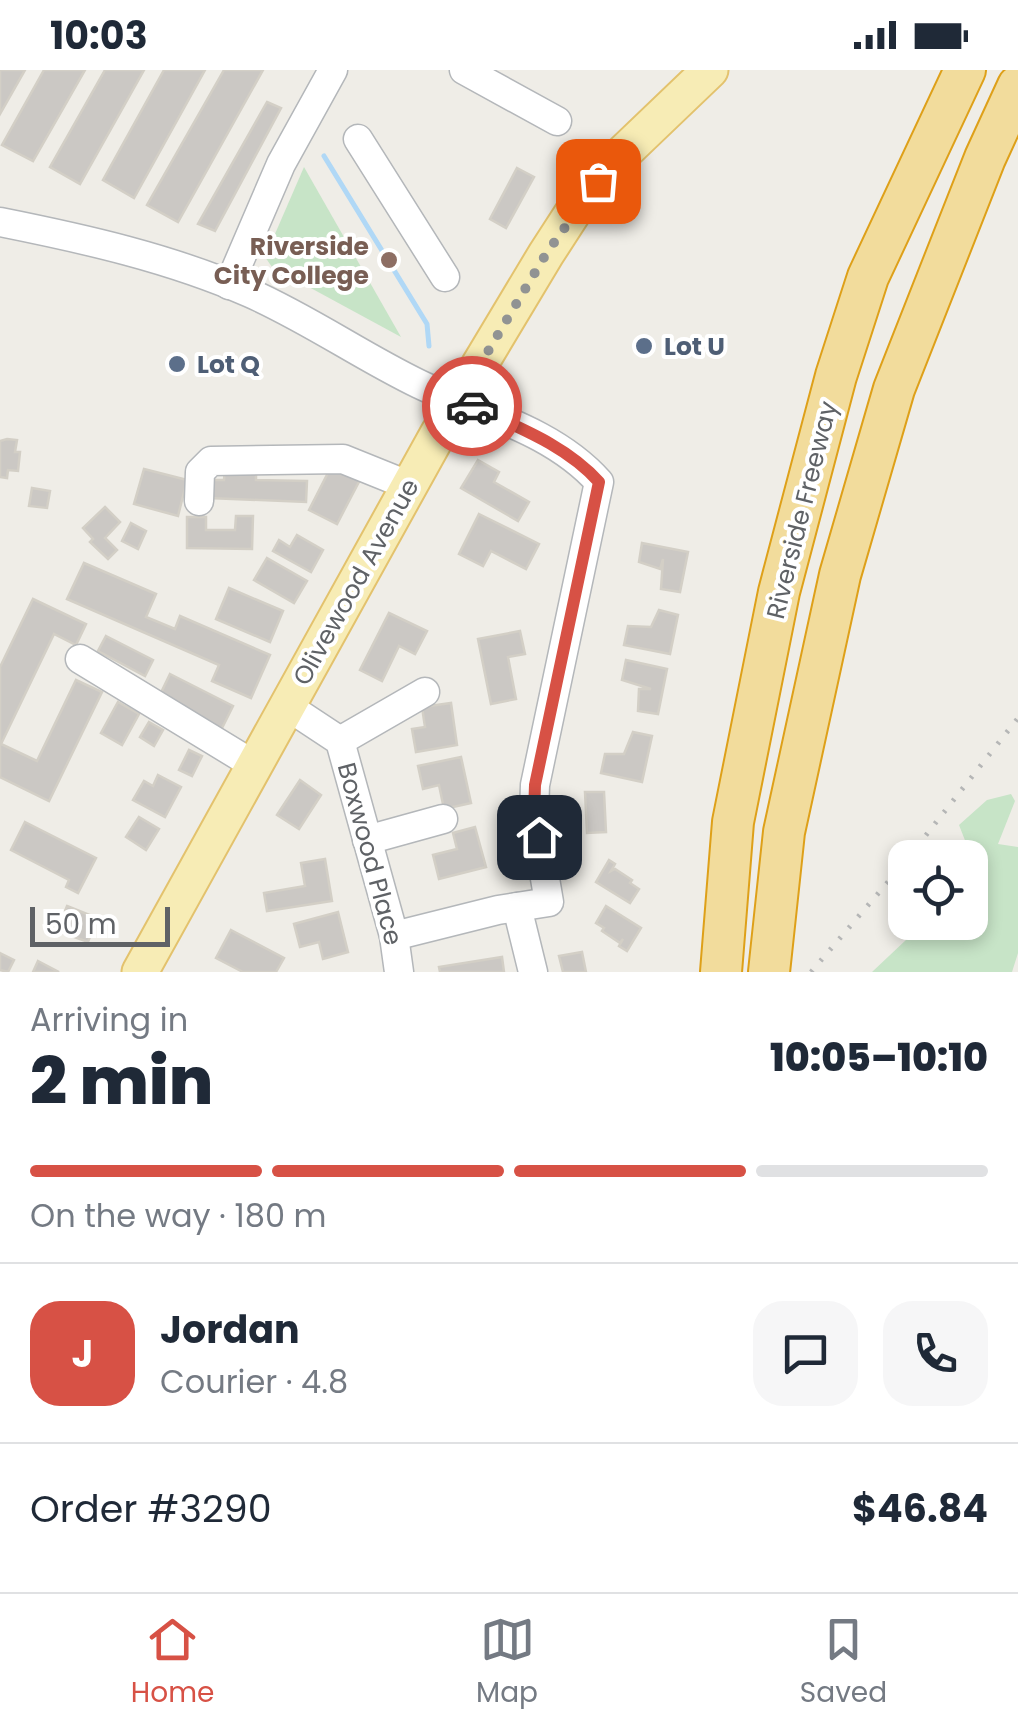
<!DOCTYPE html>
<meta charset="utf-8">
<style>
body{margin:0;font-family:Poppins,sans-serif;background:#f6f6f7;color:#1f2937;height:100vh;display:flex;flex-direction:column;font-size:38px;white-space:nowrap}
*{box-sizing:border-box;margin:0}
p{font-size:32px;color:#747a83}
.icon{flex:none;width:55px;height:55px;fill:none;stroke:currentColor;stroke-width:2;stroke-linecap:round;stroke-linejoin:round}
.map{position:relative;height:902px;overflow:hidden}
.panel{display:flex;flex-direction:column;background:#fff;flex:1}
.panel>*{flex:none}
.fabs{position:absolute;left:888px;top:770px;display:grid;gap:20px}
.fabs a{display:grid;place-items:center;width:100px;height:100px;border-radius:20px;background:#fff;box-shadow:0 5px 15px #0003;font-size:50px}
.scale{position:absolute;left:30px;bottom:25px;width:140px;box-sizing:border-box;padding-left:10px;border:5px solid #5f6266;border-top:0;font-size:28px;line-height:35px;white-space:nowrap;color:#5f6266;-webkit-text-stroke:8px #fff;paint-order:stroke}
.pin{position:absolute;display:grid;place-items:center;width:85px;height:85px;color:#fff;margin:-42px;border-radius:20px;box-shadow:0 5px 15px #0006}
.courier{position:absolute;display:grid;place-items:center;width:100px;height:100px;margin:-50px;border:8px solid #d75145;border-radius:50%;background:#fff;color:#222;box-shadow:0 2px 12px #0007}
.summary em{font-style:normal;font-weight:800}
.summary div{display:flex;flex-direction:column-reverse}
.summary{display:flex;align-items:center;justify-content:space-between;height:170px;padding:0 30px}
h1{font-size:65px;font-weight:800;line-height:75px}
.bar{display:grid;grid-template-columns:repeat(4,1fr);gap:15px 10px;align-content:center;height:120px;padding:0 30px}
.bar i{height:12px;border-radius:8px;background:#e0e1e3}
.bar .selected{background:#d75145}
.bar p{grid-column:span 4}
.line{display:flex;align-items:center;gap:25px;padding:0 30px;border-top:2px solid #e0e1e3}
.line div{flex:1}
.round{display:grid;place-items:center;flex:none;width:105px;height:105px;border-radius:30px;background:#f6f6f7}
.status{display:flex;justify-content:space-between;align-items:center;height:70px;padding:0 50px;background:#fff;direction:ltr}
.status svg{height:28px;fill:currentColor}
.menu{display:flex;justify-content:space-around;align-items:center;height:140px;border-top:2px solid #e0e1e3;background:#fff;font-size:28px;color:#747a83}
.menu a{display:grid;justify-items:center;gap:5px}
.menu .selected{color:#d75145}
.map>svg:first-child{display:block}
</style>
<div class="status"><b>10:03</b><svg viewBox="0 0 49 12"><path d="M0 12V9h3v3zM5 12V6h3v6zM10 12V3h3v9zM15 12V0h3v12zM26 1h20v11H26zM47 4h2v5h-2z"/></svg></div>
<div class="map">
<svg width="1018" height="902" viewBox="0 0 1018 902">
<rect width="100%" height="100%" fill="#efede7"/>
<g fill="#c7e4c7">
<path d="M304 97 401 267 272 197 265 187Z"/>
<path d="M1011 724 1015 731 998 774 1018 777V883L1012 902H872L924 853 970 852V808L977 801 959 755 987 730Z"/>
</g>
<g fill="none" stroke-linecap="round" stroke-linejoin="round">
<path stroke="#b0d8f6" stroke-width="5" d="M324 86 427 254 429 276"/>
</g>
<g fill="#cbc8c4" stroke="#d3cfc6" stroke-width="2.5">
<path d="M0 0H25L0 44Z"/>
<path d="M44 0H85L33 91 2 75Z"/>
<path d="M105 0H144L80 114 50 97Z"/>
<path d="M164 0H205L134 128 103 110Z"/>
<path d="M224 0H263L178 152 147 135Z"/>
<path d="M267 32 281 38 215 161 198 154Z"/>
<path d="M517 98 534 107 506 158 490 149Z"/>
<path d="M7 369 17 370 15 382H20L18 401 8 400 7 408 0 407V371Z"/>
<path d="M478 390 499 402 494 412 529 432 518 451 461 418Z"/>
<path d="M332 395 363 404 337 454 309 440Z"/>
<path d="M225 398 256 399V410L307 411 306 432 209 428V410H224Z"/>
<path d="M144 399 187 410 178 446 134 434Z"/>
<path d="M32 418 50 421 47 438 29 436Z"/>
<path d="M105 437 120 452 105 468 117 480 108 489 90 472 93 469 83 458Z"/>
<path d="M479 444 539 474 526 499 491 481 483 496 459 484Z"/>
<path d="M236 446H253L252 479 187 478V447H206V460H235Z"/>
<path d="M131 453 146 461 138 479 122 471Z"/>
<path d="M297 465 323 480 311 502 273 481 279 470 290 477Z"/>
<path d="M642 473 688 482 680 522 661 519 663 489 660 499 639 492Z"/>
<path d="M267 488 307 511 294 533 254 510Z"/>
<path d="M84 493 156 524 146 547 175 559 180 546 270 585 251 628 212 611 219 595 67 529Z"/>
<path d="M229 518 283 541 270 572 216 549Z"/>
<path d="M33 529 86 554 76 575 54 564 1 674 37 691 76 610 102 622 49 731 0 707V597Z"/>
<path d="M659 540 678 545 670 584 624 575 628 556 651 557Z"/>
<path d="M389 543 427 561 415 584 399 576 382 611 360 600Z"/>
<path d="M520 561 525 584 508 587 516 629 491 634 478 569Z"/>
<path d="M106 566 153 590 145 606 98 581Z"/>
<path d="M626 590 667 599 658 644 638 641 639 619H651L622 610Z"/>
<path d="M170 604 233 636 220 662 157 631Z"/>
<path d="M118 632 139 644 122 675 101 663Z"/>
<path d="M451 633 457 675 416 682 412 659 425 657 422 637Z"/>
<path d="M149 652 163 660 154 676 140 667Z"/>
<path d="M633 662 652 666 642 712 601 703 605 684H624Z"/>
<path d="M189 680 202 686 192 706 179 700Z"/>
<path d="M461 687 471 733 444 739 439 715 423 719 418 696Z"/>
<path d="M158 705 181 717 165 747 133 730 144 711 153 716Z"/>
<path d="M300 710 321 725 299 759 277 745Z"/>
<path d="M585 722H604L606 762 587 763Z"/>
<path d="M139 747 159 759 146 780 126 767Z"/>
<path d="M25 752 96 788 78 823 66 817 69 810 11 780Z"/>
<path d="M475 757 486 797 439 809 433 785 457 779 453 763Z"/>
<path d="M325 789 332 831 267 841 264 823 305 816 301 793Z"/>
<path d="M609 790 615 794 611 801 615 799 632 810 630 813 639 819 630 833 596 812Z"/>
<path d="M67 836 97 848 88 872 57 861Z"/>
<path d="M606 836 641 858 627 881 619 876 623 869 620 873 602 861 604 858 596 853Z"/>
<path d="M338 842 348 882 323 889 319 872 300 877 294 854Z"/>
<path d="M231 860 284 888 276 902H243L216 888Z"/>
<path d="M582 882 586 902H563L559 886Z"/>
<path d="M0 883 14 890 8 902 0 900Z"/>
<path d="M502 887 504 902H440L439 897Z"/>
<path d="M38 891 59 902H33Z"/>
</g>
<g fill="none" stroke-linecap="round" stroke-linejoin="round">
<defs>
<g id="minor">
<path d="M464 0 557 51"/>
<path d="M358 69 445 207"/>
<path d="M0 152C85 169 170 188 250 223 309 249 361 286 419 314 479 343 553 360 599 412L535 715 534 744 549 832 498 840 394 866"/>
<path d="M229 215 281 94 333 0"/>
<path d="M199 431 200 402 211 391 343 389 410 416"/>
<path d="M80 589 254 695"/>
<path d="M287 636 340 671 394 866 399 902"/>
<path d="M340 671 425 622"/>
<path d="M367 770 443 749"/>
<path d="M517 837 533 902"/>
</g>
<path id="major" d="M140 902 438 364 546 184 579 133 617 89 710 0"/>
<g id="highway">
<path d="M721 902 733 752 779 522 836 306 868 207 965 0"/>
<path d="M769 902 784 762 840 505 894 319 985 88 1018 16"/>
</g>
</defs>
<use href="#minor" stroke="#b4b7ba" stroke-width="31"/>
<use href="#major" stroke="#e3c26d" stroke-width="39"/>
<use href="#highway" stroke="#dea019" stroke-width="44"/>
<use href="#minor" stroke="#fff" stroke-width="28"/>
<use href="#major" stroke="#f7ecb5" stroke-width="35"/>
<use href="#highway" stroke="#f2dc9c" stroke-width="40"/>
<g stroke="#b5b6b6" stroke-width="5" stroke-dasharray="2.5 12" stroke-linecap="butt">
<path d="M908 788 1018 648"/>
<path d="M811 902 905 792"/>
</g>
</g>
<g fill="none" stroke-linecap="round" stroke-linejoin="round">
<path stroke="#919393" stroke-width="10" stroke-dasharray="0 18" d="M472 336 459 330 546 184 598 111"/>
<path stroke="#d75145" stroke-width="12" d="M472 336C517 357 566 375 599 412L535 715 534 744 539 767"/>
</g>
<circle fill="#8d6e63" stroke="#fff" stroke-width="4" cx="389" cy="190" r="10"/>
<g fill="#5c6f8a" stroke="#fff" stroke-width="4">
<circle cx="644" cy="276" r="10"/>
<circle cx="177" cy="294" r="10"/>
</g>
<g text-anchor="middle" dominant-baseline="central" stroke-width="8" stroke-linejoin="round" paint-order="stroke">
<g font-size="25" font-weight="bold" fill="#785e54" stroke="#fff" text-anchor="end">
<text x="369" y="176">Riverside<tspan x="369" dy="29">City College</tspan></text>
</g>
<g font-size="25" font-weight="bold" fill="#4e5e75" stroke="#fff" text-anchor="start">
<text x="664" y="276">Lot U</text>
<text x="197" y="294">Lot Q</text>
</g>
<g font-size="25" fill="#5f6266" stroke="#fff">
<text transform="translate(802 440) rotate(-76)">Riverside Freeway</text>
<text transform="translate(356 512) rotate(-61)">Olivewood Avenue</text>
<text transform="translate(370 784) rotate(75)">Boxwood Place</text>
</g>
</g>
</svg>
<div class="fabs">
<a><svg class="icon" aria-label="locate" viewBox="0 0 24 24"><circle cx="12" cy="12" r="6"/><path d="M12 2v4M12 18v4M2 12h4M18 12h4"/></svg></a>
</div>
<div class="scale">50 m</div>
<div class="pin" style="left:598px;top:111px;background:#ea580c"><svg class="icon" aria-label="bag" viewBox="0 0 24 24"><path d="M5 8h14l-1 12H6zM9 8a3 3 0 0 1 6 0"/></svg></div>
<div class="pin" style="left:539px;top:767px;background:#1f2937"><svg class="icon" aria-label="home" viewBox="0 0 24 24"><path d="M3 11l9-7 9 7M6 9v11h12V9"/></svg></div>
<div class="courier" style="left:472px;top:336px"><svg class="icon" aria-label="car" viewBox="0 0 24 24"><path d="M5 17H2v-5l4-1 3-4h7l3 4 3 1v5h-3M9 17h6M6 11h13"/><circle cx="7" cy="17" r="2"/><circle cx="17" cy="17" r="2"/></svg></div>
</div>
<section class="panel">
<div class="summary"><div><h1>2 min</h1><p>Arriving in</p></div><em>10:05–10:10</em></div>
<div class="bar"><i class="selected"></i><i class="selected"></i><i class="selected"></i><i></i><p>On the way · 180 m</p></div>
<div class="line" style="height:180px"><b class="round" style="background:#d75145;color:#fff">J</b><div><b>Jordan</b><p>Courier · 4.8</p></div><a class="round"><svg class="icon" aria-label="chat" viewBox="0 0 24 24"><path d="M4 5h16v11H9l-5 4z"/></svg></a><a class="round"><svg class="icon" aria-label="phone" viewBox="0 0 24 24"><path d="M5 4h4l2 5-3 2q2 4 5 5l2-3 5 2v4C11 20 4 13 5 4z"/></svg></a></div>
<div class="line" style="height:130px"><div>Order #3290</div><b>$46.84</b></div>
</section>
<nav class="menu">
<a class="selected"><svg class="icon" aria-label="home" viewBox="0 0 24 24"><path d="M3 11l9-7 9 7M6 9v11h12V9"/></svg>Home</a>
<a><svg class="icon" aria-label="map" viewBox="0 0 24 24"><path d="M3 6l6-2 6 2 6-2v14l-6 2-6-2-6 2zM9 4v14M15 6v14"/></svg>Map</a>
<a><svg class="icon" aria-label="saved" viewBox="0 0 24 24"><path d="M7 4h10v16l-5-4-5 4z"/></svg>Saved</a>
</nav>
